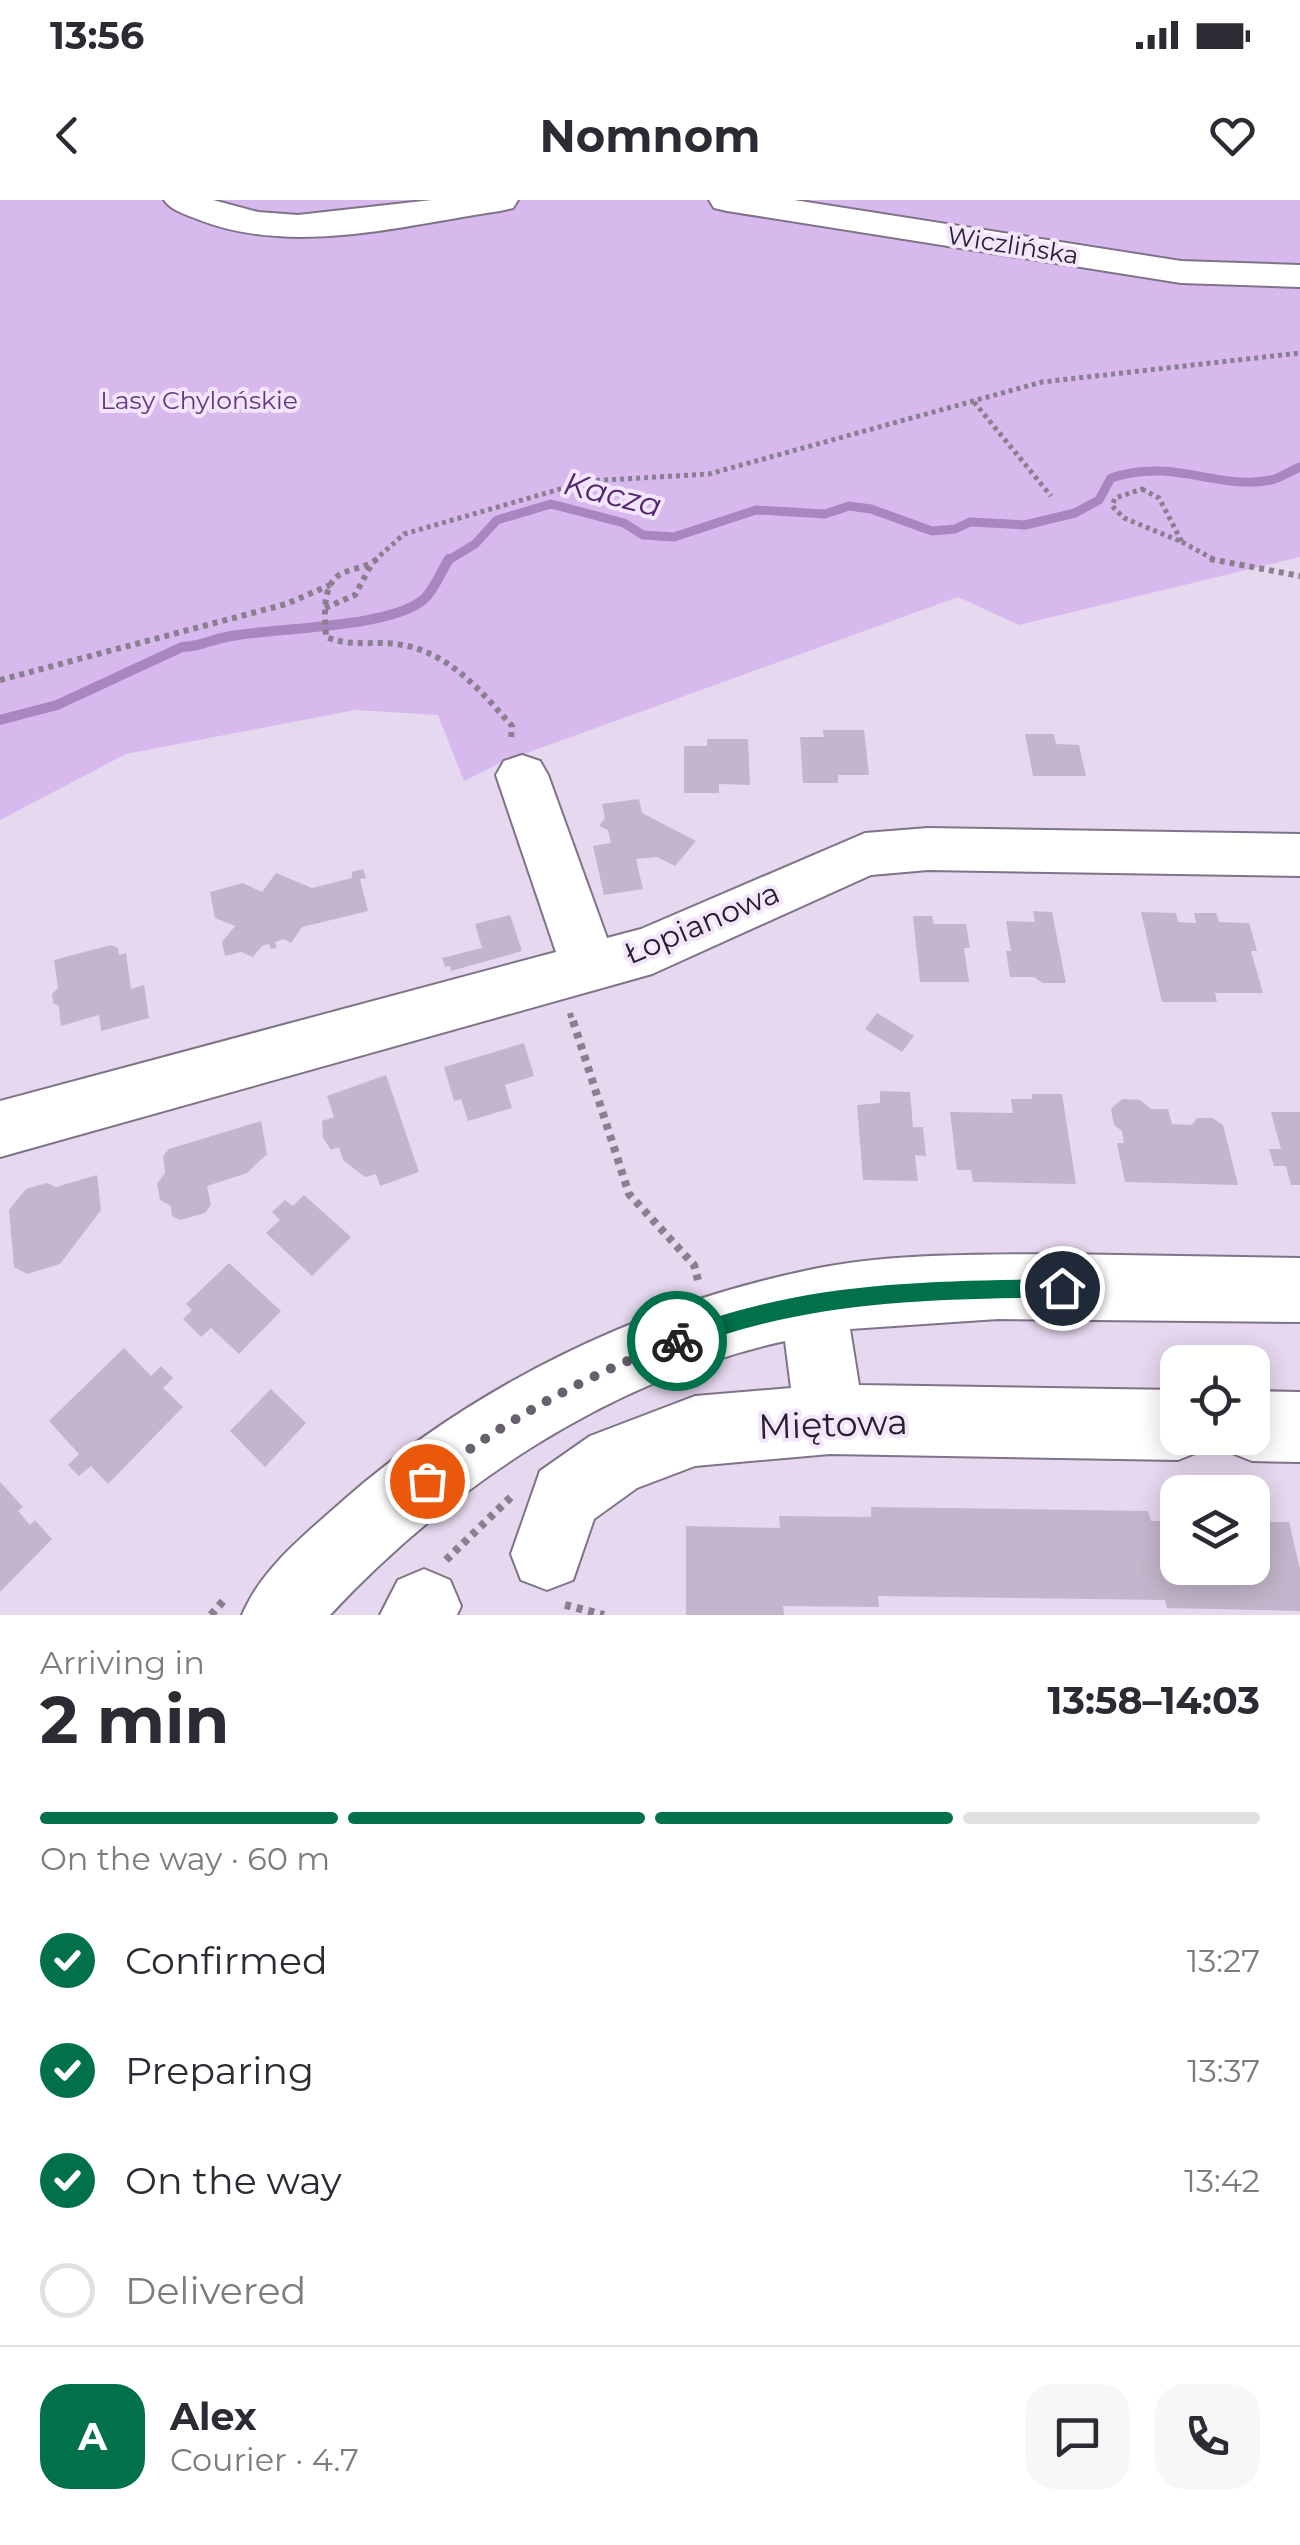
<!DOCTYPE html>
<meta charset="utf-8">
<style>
body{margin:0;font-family:Montserrat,sans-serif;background:#f7f7f7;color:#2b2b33;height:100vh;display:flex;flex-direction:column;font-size:38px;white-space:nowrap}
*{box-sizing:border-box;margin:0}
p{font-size:32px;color:#7c7c81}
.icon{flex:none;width:55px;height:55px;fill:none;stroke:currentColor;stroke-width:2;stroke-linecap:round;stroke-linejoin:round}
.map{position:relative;height:1415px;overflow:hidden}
.side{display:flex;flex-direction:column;background:#fff;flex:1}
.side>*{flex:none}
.controls{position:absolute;left:1160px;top:1145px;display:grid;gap:20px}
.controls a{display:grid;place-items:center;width:110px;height:110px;border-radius:20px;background:#fff;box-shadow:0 5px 25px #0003;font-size:50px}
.pin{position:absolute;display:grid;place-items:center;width:85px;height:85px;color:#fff;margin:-42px;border:5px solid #fff;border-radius:50%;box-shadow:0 2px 10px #0007}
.courier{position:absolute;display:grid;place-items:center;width:100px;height:100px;margin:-50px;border:8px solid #00714a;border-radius:50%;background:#fff;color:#222;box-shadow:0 2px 12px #0007}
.headline em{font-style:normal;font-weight:700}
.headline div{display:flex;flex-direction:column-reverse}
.headline{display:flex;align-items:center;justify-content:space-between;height:170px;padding:0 40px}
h1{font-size:65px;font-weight:700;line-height:75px}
.bar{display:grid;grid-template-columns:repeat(4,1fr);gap:15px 10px;align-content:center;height:120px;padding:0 40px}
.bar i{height:12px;border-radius:8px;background:#e1e1e2}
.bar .active{background:#00714a}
.bar p{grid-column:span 4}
.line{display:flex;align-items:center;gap:25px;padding:0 40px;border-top:2px solid #e1e1e2}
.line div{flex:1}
.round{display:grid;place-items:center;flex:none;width:105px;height:105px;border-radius:30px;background:#f7f7f7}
ol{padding:0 40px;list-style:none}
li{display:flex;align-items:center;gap:30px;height:110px}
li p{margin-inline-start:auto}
li .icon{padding:10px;border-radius:50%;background:#00714a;color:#fff;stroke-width:4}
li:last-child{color:#7c7c81}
li i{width:55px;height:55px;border:5px solid #e1e1e2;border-radius:50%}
.status{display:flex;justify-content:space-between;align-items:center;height:70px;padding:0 50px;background:#fff;direction:ltr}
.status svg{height:28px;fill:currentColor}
header{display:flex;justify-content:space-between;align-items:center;height:130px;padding:0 40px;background:#fff;font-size:45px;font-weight:700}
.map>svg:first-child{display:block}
</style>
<div class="status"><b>13:56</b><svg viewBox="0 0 49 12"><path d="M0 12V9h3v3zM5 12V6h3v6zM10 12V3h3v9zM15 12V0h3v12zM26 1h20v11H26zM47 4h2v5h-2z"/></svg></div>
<header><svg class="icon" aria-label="back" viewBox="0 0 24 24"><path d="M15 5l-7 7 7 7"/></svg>Nomnom<svg class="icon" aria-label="heart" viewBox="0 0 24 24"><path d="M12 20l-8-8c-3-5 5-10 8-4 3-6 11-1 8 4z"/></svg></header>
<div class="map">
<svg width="1300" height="1415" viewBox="0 0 1300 1415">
<rect width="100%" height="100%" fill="#e6d8ef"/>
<path fill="#d8b9ee" d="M0 0H1300V357L1019 425 958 397 502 562 464 581 438 515 355 510 126 554 0 620Z"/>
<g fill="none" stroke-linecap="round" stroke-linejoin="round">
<path stroke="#a886c0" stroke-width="9" d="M447 361 475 344 497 320 551 304 624 323 643 335 674 337 756 310 825 314 849 306 871 309 932 331 955 329 970 322 1025 325 1075 313 1099 300 1111 278C1175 257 1218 291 1271 280 1281 278 1290 271 1300 267"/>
<path stroke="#a886c0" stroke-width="10" d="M0 520 57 505 182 447C200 447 210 440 226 437 273 427 390 429 424 399 434 390 442 370 449 359"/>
</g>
<g fill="#c3b6cc">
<path d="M823 530H864L869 575H838V583H803L800 537H824Z"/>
<path d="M1025 534H1054L1056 544 1079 545 1086 576H1033Z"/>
<path d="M707 539H748L750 585 719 584V593H684V546H707Z"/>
<path d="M639 599 642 613 696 641 675 666 657 657 636 659 643 689 604 695 593 646 611 643 608 630 599 626 605 618 602 604Z"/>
<path d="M363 669 366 678 360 679 368 711 302 727 291 743 284 739 275 742 277 748 271 749 269 744 262 746 253 757 241 752 225 756 222 742 235 726 215 718 210 692 243 683 262 692 276 673 312 688 352 678V672Z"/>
<path d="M1033 711 1052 712 1066 783H1043L1034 777H1010L1006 751H1011L1006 721 1035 722Z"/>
<path d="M1141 712 1176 713 1178 722 1196 723 1194 713H1216L1219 722 1249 723 1257 751H1251L1263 793H1215L1217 802H1162Z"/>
<path d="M510 715 522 751 451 771 450 766 445 767 442 758 482 748 475 724Z"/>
<path d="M913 716H932L934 724H966L970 748H964L969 782H920Z"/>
<path d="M111 745 118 748 119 755 126 753 131 789 144 785 149 818 101 831 99 815 61 826 59 806 53 803 52 794 58 788 54 760Z"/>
<path d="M877 813 914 836 902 852 865 829Z"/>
<path d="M524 843 534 876 505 885 512 908 468 921 461 899 454 901 444 867Z"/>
<path d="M386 875 419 972 380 986 376 974 365 977 343 960 339 947 331 950 323 938 322 921 334 917 327 896Z"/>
<path d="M880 891 910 892 913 927H923L926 956 915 955 918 981 863 980 857 905 880 903Z"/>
<path d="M1032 894H1062L1076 984 973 982 971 970H957L950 912 1013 913 1011 899H1032Z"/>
<path d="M1122 899 1140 900 1151 909H1168L1172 924 1192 925 1197 918H1212L1223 925 1238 985 1125 982 1117 943H1124L1122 931 1114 925 1111 909Z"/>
<path d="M1271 912H1300V985H1291L1286 966H1274L1269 949H1281Z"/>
<path d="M261 921 267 954 247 973 207 986 211 1005 205 1013 180 1020 172 1016 171 1006 160 1000 157 984 165 973 163 956 169 949Z"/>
<path d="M97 975 101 1010 60 1064 27 1074 14 1067 9 1010 26 989 47 983 56 987Z"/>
<path d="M304 995 351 1037 312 1076 266 1033 280 1020 272 1012 285 1000 293 1006Z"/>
<path d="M229 1063 281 1111 239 1154 211 1128 201 1137 183 1119 192 1110 186 1104Z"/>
<path d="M124 1148 151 1176 161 1166 173 1178 163 1188 183 1207 108 1284 91 1266 79 1276 68 1265 79 1254 49 1221Z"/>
<path d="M271 1189 306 1223 265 1267 230 1231Z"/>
<path d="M0 1282 23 1307 18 1311 30 1325 35 1320 52 1339 0 1392Z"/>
<path d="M871 1307 1148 1311 1151 1321H1178V1368H1252V1322H1289L1300 1369V1411L1167 1408 1165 1400 878 1396 879 1407 783 1406 784 1415H686V1326L780 1328 779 1316 871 1317Z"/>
</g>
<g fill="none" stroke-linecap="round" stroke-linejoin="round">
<defs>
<g id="minor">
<path d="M164 0H213L258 12 298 15 432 0H518L513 8 500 11C403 25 292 57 197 19 185 14 172 11 164 0Z"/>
<path d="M709 0H794L1181 61 1300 65V87L1181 83 727 11 714 8Z"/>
<path d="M522 555 540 561 548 575 607 738 641 729 865 633 928 628 1300 634V676L928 670 871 675 652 774 0 957V901L556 752 496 575 504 561Z"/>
<path d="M1058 1054 1300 1058V1122L998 1119 850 1129 859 1185 1178 1190V1238H1208L1203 1250 1178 1260 830 1254 695 1266 637 1288 594 1319 573 1380 547 1390 521 1380 511 1354 540 1271 590 1236 695 1196 791 1188 785 1141C611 1179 450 1286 330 1415H242C262 1367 308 1332 346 1298 477 1184 640 1105 809 1070 889 1053 977 1055 1058 1054Z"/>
<path d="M1252 1191 1300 1192V1262L1252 1261 1227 1251 1222 1238H1252Z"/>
<path d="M424 1369 450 1380 461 1406 457 1415H380L398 1380Z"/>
</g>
</defs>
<use href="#minor" stroke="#7f7388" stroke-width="4"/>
<g stroke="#897f8f" stroke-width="5" stroke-dasharray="4 4" stroke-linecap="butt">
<path d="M974 202 1051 296"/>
<path d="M1142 289 1159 298 1182 342 1124 318 1112 306 1115 298Z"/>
<path d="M1182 342 1217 361"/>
<path d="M374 361 404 334 588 281 709 274 1042 182 1300 153"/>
</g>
<g stroke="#897f8f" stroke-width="6" stroke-dasharray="5 5" stroke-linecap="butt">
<path d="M377 359C366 368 351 368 339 375 321 387 325 419 326 437 350 447 373 441 397 444 448 451 480 490 512 526L511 539"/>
<path d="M1210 359 1300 376"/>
<path d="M325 408 355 395 371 365"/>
<path d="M0 480 286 404 330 385"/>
<path d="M570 813 573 824"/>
</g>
<g stroke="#897f8f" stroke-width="8" stroke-dasharray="6 6" stroke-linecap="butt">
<path d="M573 821 629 994 694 1065 698 1080"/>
<path d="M446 1360 512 1296"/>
<path d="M565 1405 604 1415"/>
<path d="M211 1415 225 1399"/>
</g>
<use href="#minor" fill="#fff" fill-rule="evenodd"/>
</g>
<path fill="#00714a" d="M1062 1079 1072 1088 1062 1097C921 1100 812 1099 677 1151L667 1141 670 1134C799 1081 926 1081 1062 1079Z"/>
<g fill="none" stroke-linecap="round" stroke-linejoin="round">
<path stroke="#69606e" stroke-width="10" stroke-dasharray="0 18" d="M427 1281C503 1221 586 1175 677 1141"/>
</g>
<g text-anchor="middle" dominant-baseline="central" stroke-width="8" stroke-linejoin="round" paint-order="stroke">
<g font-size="25" fill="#252029" stroke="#f3e5fd">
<text transform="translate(1013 45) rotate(9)">Wiczlińska</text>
</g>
<g font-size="25" fill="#63377e" stroke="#f3e5fd">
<text x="199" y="200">Lasy Chylońskie</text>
</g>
<g font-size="30" fill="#252029" stroke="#f3e5fd">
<text transform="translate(702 723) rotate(-23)">Łopianowa</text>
</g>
<g font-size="32" font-style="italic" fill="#52256c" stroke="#f3e5fd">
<text transform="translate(613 294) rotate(14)">Kacza</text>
</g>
<g font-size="35" fill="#252029" stroke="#f3e5fd">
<text transform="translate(833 1224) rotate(-2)">Miętowa</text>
</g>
</g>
</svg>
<div class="controls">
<a><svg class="icon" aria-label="locate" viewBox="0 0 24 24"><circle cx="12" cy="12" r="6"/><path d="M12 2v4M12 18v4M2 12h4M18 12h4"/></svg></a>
<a><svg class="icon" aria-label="layers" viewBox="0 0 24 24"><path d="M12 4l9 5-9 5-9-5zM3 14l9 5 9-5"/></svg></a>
</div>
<div class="pin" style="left:427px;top:1281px;background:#ea580c"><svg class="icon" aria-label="bag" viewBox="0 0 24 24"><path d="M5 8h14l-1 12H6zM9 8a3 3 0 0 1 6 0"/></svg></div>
<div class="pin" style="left:1062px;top:1088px;background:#1f2937"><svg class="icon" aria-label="home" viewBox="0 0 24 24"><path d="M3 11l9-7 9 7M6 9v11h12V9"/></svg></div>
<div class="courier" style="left:677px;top:1141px"><svg class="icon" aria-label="bike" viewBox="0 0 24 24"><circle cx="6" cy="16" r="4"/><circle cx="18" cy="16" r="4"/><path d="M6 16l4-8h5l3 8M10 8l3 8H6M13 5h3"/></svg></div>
</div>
<section class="side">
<div class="headline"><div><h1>2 min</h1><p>Arriving in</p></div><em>13:58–14:03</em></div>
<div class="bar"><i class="active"></i><i class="active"></i><i class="active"></i><i></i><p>On the way · 60 m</p></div>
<ol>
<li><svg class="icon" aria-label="check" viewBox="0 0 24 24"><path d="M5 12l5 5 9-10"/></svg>Confirmed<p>13:27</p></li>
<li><svg class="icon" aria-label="check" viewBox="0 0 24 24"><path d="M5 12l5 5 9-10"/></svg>Preparing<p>13:37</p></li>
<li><svg class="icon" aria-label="check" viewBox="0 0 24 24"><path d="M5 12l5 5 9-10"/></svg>On the way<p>13:42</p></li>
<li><i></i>Delivered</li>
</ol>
<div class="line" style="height:180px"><b class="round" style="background:#00714a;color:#fff">A</b><div><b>Alex</b><p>Courier · 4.7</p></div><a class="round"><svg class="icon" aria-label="chat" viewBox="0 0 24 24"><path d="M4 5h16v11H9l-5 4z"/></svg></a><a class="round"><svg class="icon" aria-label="phone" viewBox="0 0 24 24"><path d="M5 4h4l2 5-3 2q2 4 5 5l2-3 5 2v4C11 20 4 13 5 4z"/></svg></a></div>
</section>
